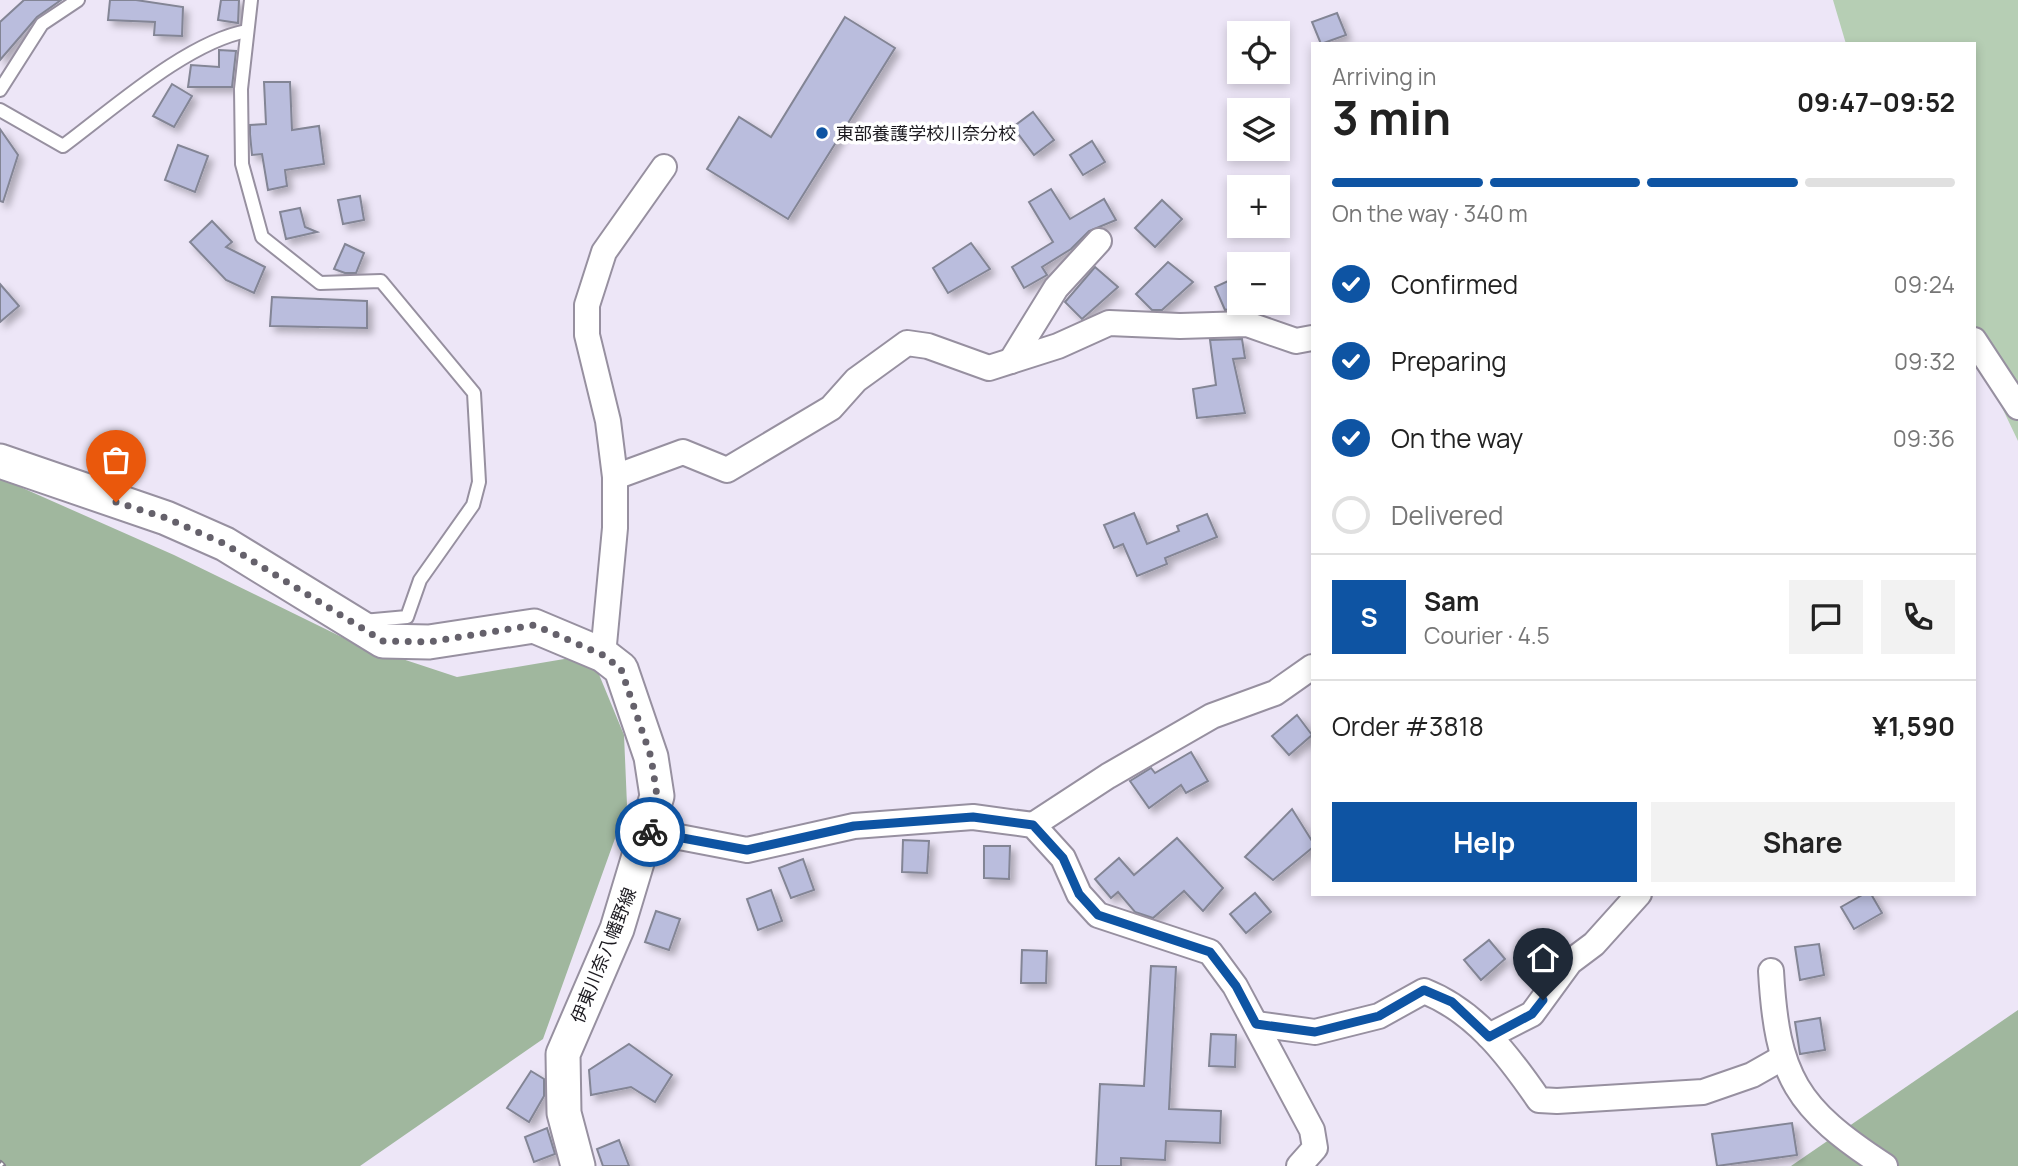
<!DOCTYPE html>
<meta charset="utf-8">
<style>
body{margin:0;font-family:Manrope,"Noto Sans JP",sans-serif;background:#f2f2f2;color:#222;height:100vh;display:flex;flex-direction:column;font-size:26px;white-space:nowrap}
*{box-sizing:border-box;margin:0}
p{font-size:23px;color:#767676}
.icon{flex:none;width:38px;height:38px;fill:none;stroke:currentColor;stroke-width:2;stroke-linecap:round;stroke-linejoin:round}
.map{position:relative;flex:1;overflow:hidden}
.sheet{position:absolute;left:1311px;top:42px;width:665px;height:854px;display:flex;flex-direction:column;background:#fff;border-radius:0px;box-shadow:0 4px 10px #0003}
.sheet>*{flex:none}
.buttons{position:absolute;left:1227px;top:21px;display:grid;gap:14px}
.buttons a{display:grid;place-items:center;width:63px;height:63px;border-radius:0px;background:#fff;box-shadow:0 4px 10px #0003;font-size:35px}
.pin{position:absolute;display:grid;place-items:center;width:60px;height:60px;color:#fff;margin:-72px -30px;border-radius:50% 50% 50% 0;rotate:-45deg;box-shadow:0 0 7px #0007}
.pin .icon{rotate:45deg}
.courier{position:absolute;display:grid;place-items:center;width:70px;height:70px;margin:-35px;border:5px solid #0e54a3;border-radius:50%;background:#fff;color:#222;box-shadow:0 2px 9px #0007}
.overview em{font-style:normal;font-weight:700}
.overview div{display:flex;flex-direction:column-reverse}
.overview{display:flex;align-items:center;justify-content:space-between;height:119px;padding:0 21px}
h1{font-size:46px;font-weight:700;line-height:52px}
.bar{display:grid;grid-template-columns:repeat(4,1fr);gap:10px 7px;align-content:center;height:84px;padding:0 21px}
.bar i{height:9px;border-radius:5px;background:#e0e0e0}
.bar .active{background:#0e54a3}
.bar p{grid-column:span 4}
.line{display:flex;align-items:center;gap:18px;padding:0 21px;border-top:2px solid #e0e0e0}
.line div{flex:1}
.round{display:grid;place-items:center;flex:none;width:74px;height:74px;border-radius:0px;background:#f2f2f2}
ol{padding:0 21px;list-style:none}
li{display:flex;align-items:center;gap:21px;height:77px}
li p{margin-inline-start:auto}
li .icon{padding:7px;border-radius:50%;background:#0e54a3;color:#fff;stroke-width:4}
li:last-child{color:#767676}
li i{width:38px;height:38px;border:4px solid #e0e0e0;border-radius:50%}
.primary-button{display:flex;gap:14px;margin-top:auto;padding:14px 21px}
.primary-button a{flex:1;height:80px;border-radius:0px;background:#0e54a3;color:#fff;font-size:28px;font-weight:700;line-height:80px;text-align:center}
.primary-button a+a{background:#f2f2f2;color:#222}
.map>svg:first-child{display:block}
</style>
<div class="map">
<svg width="2018" height="1166" viewBox="0 0 2018 1166">
<defs>
<filter id="shadow"><feDropShadow dx="5" dy="5" stdDeviation="3.5" flood-color="#0004"/></filter>
</defs>
<rect width="100%" height="100%" fill="#ede6f7"/>
<path fill="#b6ceb4" d="M1833 0H2018V441L1974 349V44H1846Z"/>
<g fill="#a0b79e">
<path d="M0 478 174 555 354 643 457 677 576 657 598 672 624 735 627 805 543 1039 360 1166H0Z"/>
<path d="M2018 1010V1166H1791Z"/>
</g>
<g fill="#babddd" stroke="#838595" stroke-width="2" filter="url(#shadow)">
<path d="M24 0H61L37 17 0 60V22Z"/>
<path d="M110 0H136L183 7 182 36 154 35 155 22 108 20Z"/>
<path d="M221 0H239L238 23 218 20Z"/>
<path d="M1337 13 1346 35 1321 44 1312 22Z"/>
<path d="M845 17 895 48 788 219 707 169 739 117 771 137Z"/>
<path d="M219 50 236 51 232 87H188L191 65 219 67Z"/>
<path d="M264 82H290L292 130 319 126 324 164 285 170 287 186 268 190 262 154 252 155 250 134V125L266 124Z"/>
<path d="M172 84 192 96 174 127 153 116Z"/>
<path d="M1033 112 1054 140 1034 155 1013 127Z"/>
<path d="M0 129 18 155 3 202 0 201Z"/>
<path d="M1092 141 1105 162 1083 175 1070 155Z"/>
<path d="M178 145 208 156 195 192 165 180Z"/>
<path d="M1051 189 1070 219 1104 199 1116 220 1089 231 1071 249 1042 267 1047 275 1024 288 1012 267 1053 242 1029 202Z"/>
<path d="M360 196 364 220 343 224 338 200Z"/>
<path d="M1162 200 1182 219 1155 247 1135 228Z"/>
<path d="M300 208 305 227 317 232 286 239 280 212Z"/>
<path d="M212 221 232 242 226 247 265 267 254 293 226 280 190 242Z"/>
<path d="M971 243 990 269 948 293 933 268Z"/>
<path d="M345 244 364 253 356 273H345L334 269Z"/>
<path d="M1168 262 1193 282 1162 310H1152L1136 294Z"/>
<path d="M1095 267 1118 287 1082 319 1065 302Z"/>
<path d="M1239 276V307L1225 310 1215 287Z"/>
<path d="M0 284 19 306 0 322Z"/>
<path d="M272 297 367 301V328L270 326Z"/>
<path d="M1242 339 1245 358 1233 359 1245 413 1197 418 1193 389 1216 385 1210 340Z"/>
<path d="M1134 513 1147 544 1179 531 1177 526 1207 514 1217 537 1165 558 1167 564 1137 576 1123 544 1114 548 1104 525Z"/>
<path d="M1297 715 1312 735 1289 755 1272 736Z"/>
<path d="M1191 752 1208 781 1186 793 1181 785 1149 808 1130 781 1151 768 1155 773Z"/>
<path d="M1292 809 1312 841V848L1273 880 1245 857Z"/>
<path d="M1177 838 1223 888 1203 911 1184 891 1153 918 1135 912 1118 892 1111 898 1095 879 1119 858 1134 875Z"/>
<path d="M903 840 929 841 927 873 902 872Z"/>
<path d="M984 846H1010L1009 879 984 878Z"/>
<path d="M803 859 814 890 791 898 779 868Z"/>
<path d="M771 890 782 921 758 930 747 899Z"/>
<path d="M1255 893 1271 912 1246 933 1230 914Z"/>
<path d="M1864 894H1871L1882 913 1854 929 1841 907Z"/>
<path d="M656 911 680 919 669 950 645 942Z"/>
<path d="M1489 940 1505 959 1481 980 1464 960Z"/>
<path d="M1819 944 1824 975 1800 980 1795 947Z"/>
<path d="M1022 950 1047 951 1046 983H1021Z"/>
<path d="M1151 966 1176 967 1169 1109 1221 1111 1220 1143 1166 1141 1165 1160 1121 1158V1166H1096L1100 1084 1144 1086Z"/>
<path d="M1820 1018 1825 1050 1800 1054 1795 1022Z"/>
<path d="M1211 1034 1236 1035 1235 1067 1209 1066Z"/>
<path d="M629 1044 672 1075 655 1102 631 1087 591 1095 589 1070Z"/>
<path d="M531 1071 544 1079V1096L529 1122 507 1108Z"/>
<path d="M1792 1123 1797 1155 1717 1166 1712 1134Z"/>
<path d="M547 1128 555 1154 534 1162 525 1137Z"/>
<path d="M619 1140 629 1166H603L597 1149Z"/>
</g>
<g fill="none" stroke-linecap="round" stroke-linejoin="round">
<defs>
<g id="service">
<path d="M251 0 241 89 242 164 262 237 320 283 381 281 474 393 479 482 473 505 420 580 407 617 363 621"/>
<path d="M0 90 42 24 78 0"/>
<path d="M0 110 63 146C113 109 187 42 247 31"/>
</g>
<g id="minor">
<path d="M1974 340 2018 407"/>
<path d="M1011 361 1056 288 1099 241"/>
<path d="M615 477 683 452 727 470 831 408 856 380 907 343 928 346 989 368 1058 346 1109 323 1180 326 1247 324 1296 341 1312 338"/>
<path d="M603 655 615 528V477L608 421 587 335V305L604 252 664 167"/>
<path d="M1033 825 1108 776 1212 716 1275 693 1312 667"/>
<path d="M648 831 747 850 854 826 973 817 1033 825 1063 858 1079 894 1098 915 1210 952 1235 986 1312 1130 1315 1148 1299 1166"/>
<path d="M1771 971C1777 1077 1796 1108 1885 1166"/>
<path d="M1256 1024 1315 1032 1379 1016 1424 991C1475 1011 1508 1055 1539 1100L1557 1101 1703 1092 1752 1075 1782 1058"/>
<path d="M1489 1036 1532 1014 1570 962 1594 944 1639 894"/>
</g>
<path id="secondary" d="M0 461 166 518 225 544 383 641 429 642 534 626 603 655 621 669 651 757 657 796 617 929 563 1054 564 1113 578 1166"/>
</defs>
<use href="#service" stroke="#9790a0" stroke-width="16"/>
<use href="#minor" stroke="#9790a0" stroke-width="28"/>
<use href="#secondary" stroke="#9790a0" stroke-width="37"/>
<use href="#service" stroke="#fff" stroke-width="12"/>
<use href="#minor" stroke="#fff" stroke-width="24"/>
<use href="#secondary" stroke="#fff" stroke-width="33"/>
<defs>
<path id="rail" d="M0 1164 2 1166"/>
</defs>
<use href="#rail" stroke="#85808c" stroke-width="8"/>
<use href="#rail" stroke="#fff" stroke-width="5" stroke-dasharray="16" stroke-linecap="butt"/>
</g>
<g fill="none" stroke-linecap="round" stroke-linejoin="round">
<path stroke="#65616b" stroke-width="7" stroke-dasharray="0 12.6" d="M116 502 166 518 225 544 383 641 429 642 534 625 603 655 621 669 651 757 657 796 650 832"/>
<path stroke="#0e54a3" stroke-width="9" d="M650 832 747 850 854 826 973 817 1033 825 1063 858 1079 894 1098 915 1210 952 1236 986 1256 1024 1315 1032 1379 1016 1424 990 1452 1002 1489 1037 1532 1014 1543 1000"/>
</g>
<circle fill="#0e54a3" stroke="#fff" stroke-width="2.5" cx="822" cy="133" r="7"/>
<g text-anchor="middle" dominant-baseline="central" stroke-width="7" stroke-linejoin="round" paint-order="stroke">
<g font-size="18" fill="#1c1a20" stroke="#fff" text-anchor="start">
<text x="836" y="133">東部養護学校川奈分校</text>
</g>
<g font-size="18" fill="#1c1a20" stroke="#fff">
<text transform="translate(603 955) rotate(-68)">伊東川奈八幡野線</text>
</g>
</g>
</svg>
<div class="buttons">
<a><svg class="icon" aria-label="locate" viewBox="0 0 24 24"><circle cx="12" cy="12" r="6"/><path d="M12 2v4M12 18v4M2 12h4M18 12h4"/></svg></a>
<a><svg class="icon" aria-label="layers" viewBox="0 0 24 24"><path d="M12 4l9 5-9 5-9-5zM3 14l9 5 9-5"/></svg></a>
<a>+</a>
<a>−</a>
</div>
<div class="pin" style="left:116px;top:502px;background:#ea580c"><svg class="icon" aria-label="bag" viewBox="0 0 24 24"><path d="M5 8h14l-1 12H6zM9 8a3 3 0 0 1 6 0"/></svg></div>
<div class="pin" style="left:1543px;top:1000px;background:#1f2937"><svg class="icon" aria-label="home" viewBox="0 0 24 24"><path d="M3 11l9-7 9 7M6 9v11h12V9"/></svg></div>
<div class="courier" style="left:650px;top:832px"><svg class="icon" aria-label="bike" viewBox="0 0 24 24"><circle cx="6" cy="16" r="4"/><circle cx="18" cy="16" r="4"/><path d="M6 16l4-8h5l3 8M10 8l3 8H6M13 5h3"/></svg></div>
<section class="sheet">
<div class="overview"><div><h1>3 min</h1><p>Arriving in</p></div><em>09:47–09:52</em></div>
<div class="bar"><i class="active"></i><i class="active"></i><i class="active"></i><i></i><p>On the way · 340 m</p></div>
<ol>
<li><svg class="icon" aria-label="check" viewBox="0 0 24 24"><path d="M5 12l5 5 9-10"/></svg>Confirmed<p>09:24</p></li>
<li><svg class="icon" aria-label="check" viewBox="0 0 24 24"><path d="M5 12l5 5 9-10"/></svg>Preparing<p>09:32</p></li>
<li><svg class="icon" aria-label="check" viewBox="0 0 24 24"><path d="M5 12l5 5 9-10"/></svg>On the way<p>09:36</p></li>
<li><i></i>Delivered</li>
</ol>
<div class="line" style="height:126px"><b class="round" style="background:#0e54a3;color:#fff">S</b><div><b>Sam</b><p>Courier · 4.5</p></div><a class="round"><svg class="icon" aria-label="chat" viewBox="0 0 24 24"><path d="M4 5h16v11H9l-5 4z"/></svg></a><a class="round"><svg class="icon" aria-label="phone" viewBox="0 0 24 24"><path d="M5 4h4l2 5-3 2q2 4 5 5l2-3 5 2v4C11 20 4 13 5 4z"/></svg></a></div>
<div class="line" style="height:91px"><div>Order #3818</div><b>¥1,590</b></div>
<div class="primary-button"><a>Help</a><a>Share</a></div>
</section>
</div>
